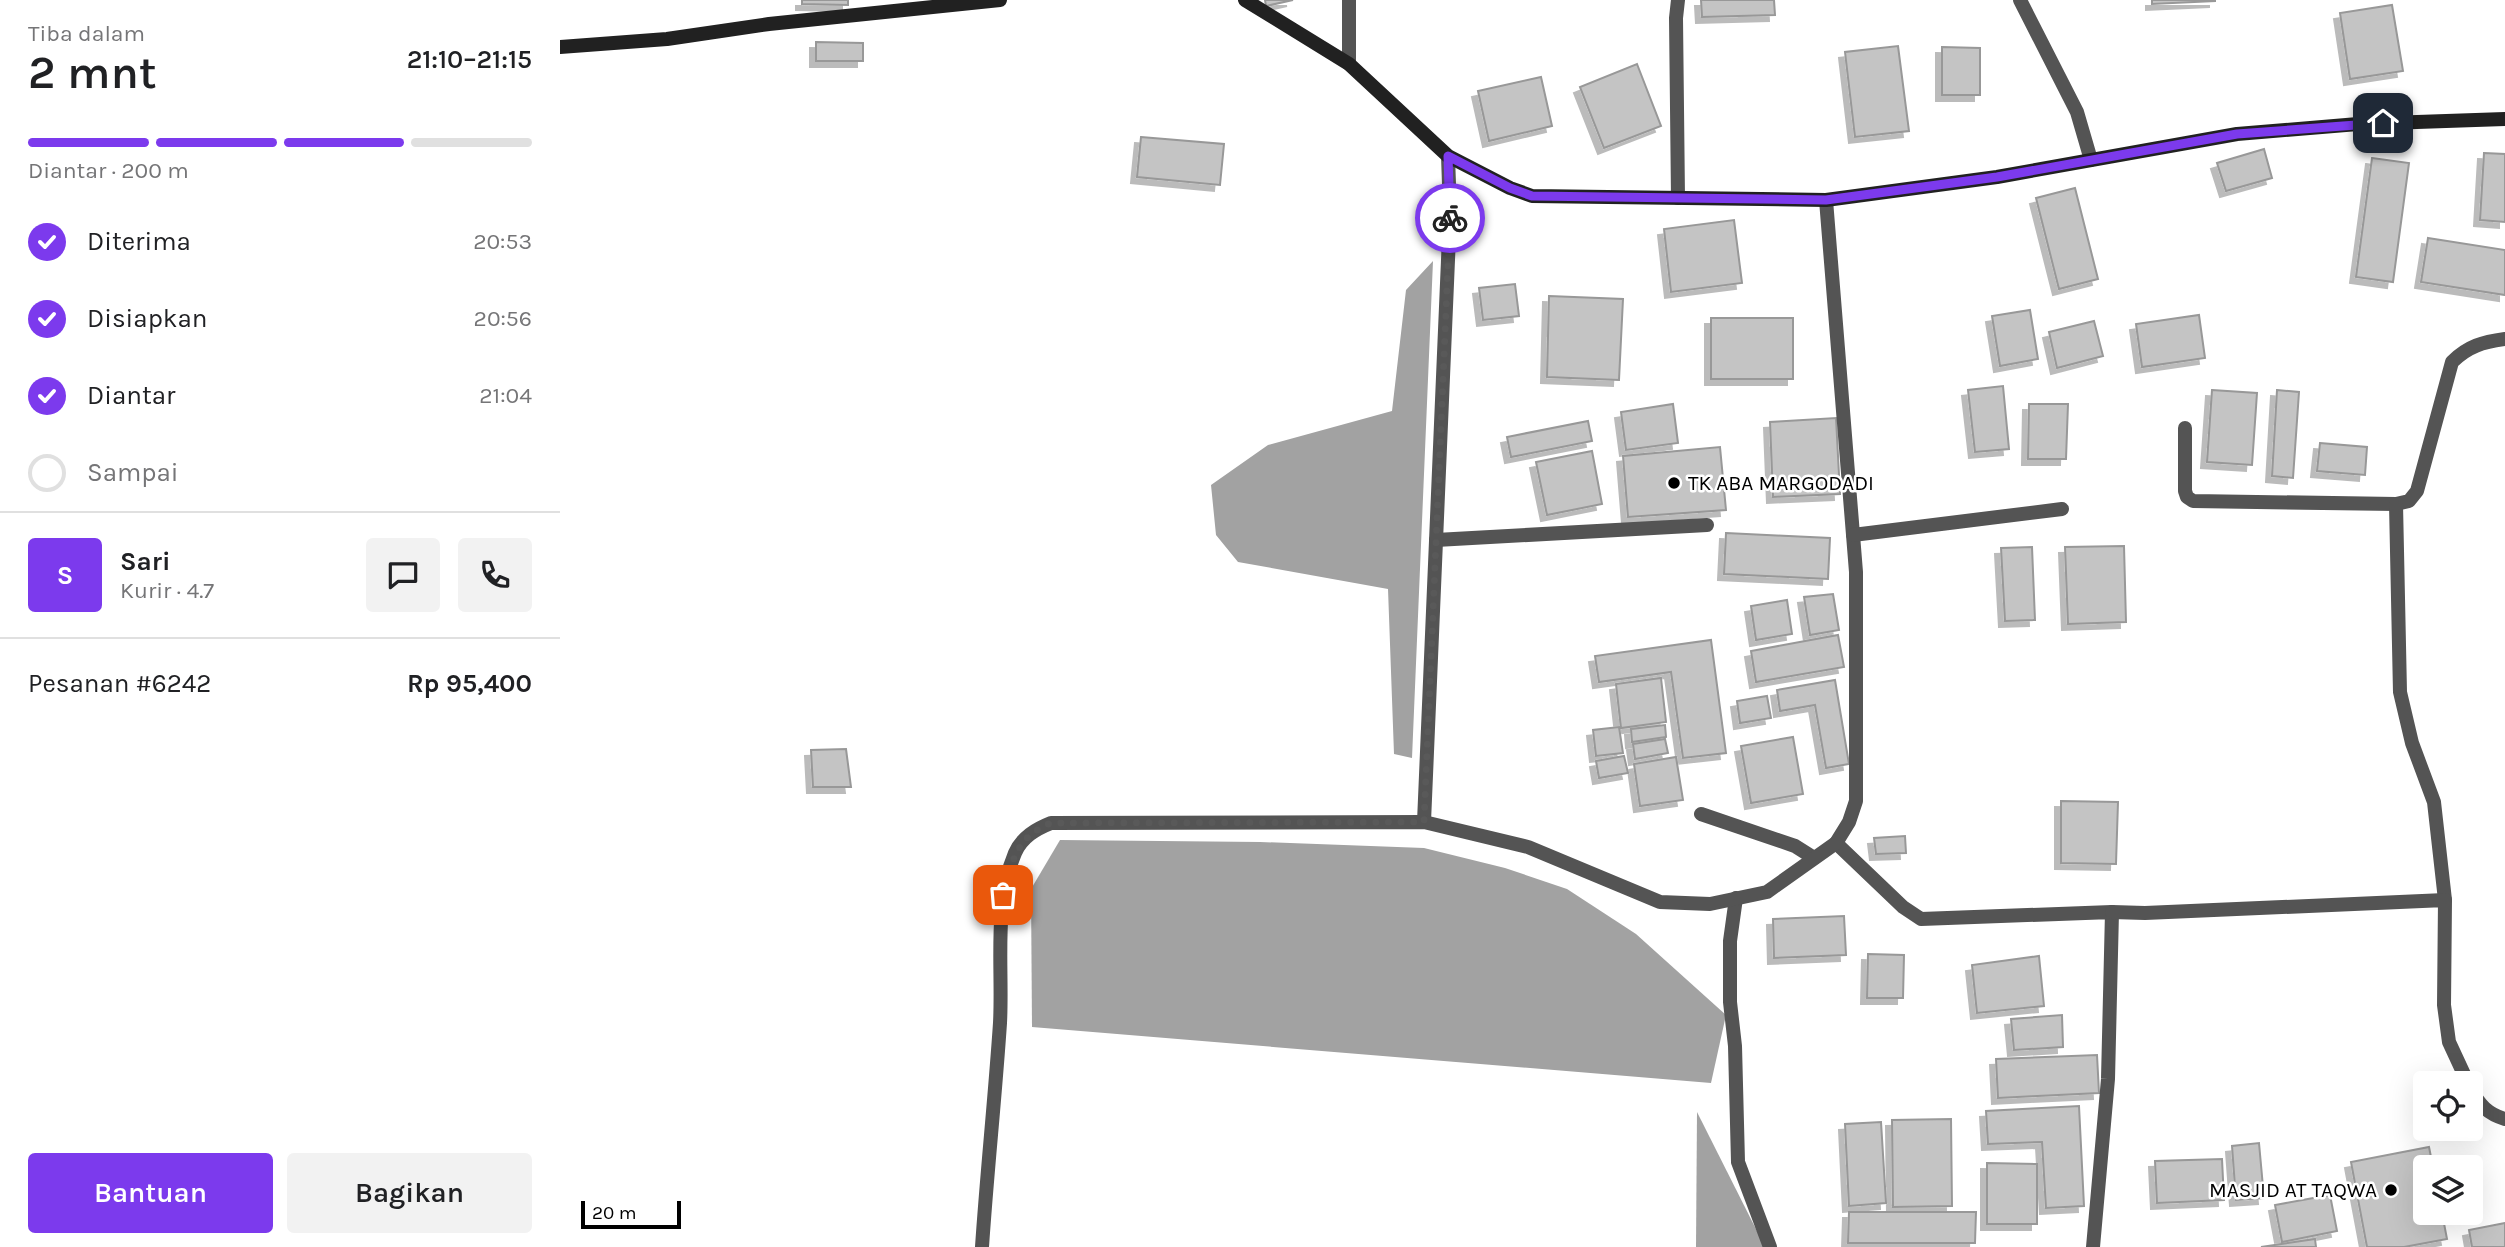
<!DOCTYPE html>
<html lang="id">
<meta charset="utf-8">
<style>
body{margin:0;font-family:Karla,sans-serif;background:#f2f2f2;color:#202124;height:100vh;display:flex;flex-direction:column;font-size:26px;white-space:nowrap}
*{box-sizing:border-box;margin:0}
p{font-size:23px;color:#757577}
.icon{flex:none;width:38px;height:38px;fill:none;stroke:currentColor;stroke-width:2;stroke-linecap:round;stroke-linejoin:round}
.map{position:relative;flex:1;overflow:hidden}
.panel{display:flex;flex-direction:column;background:#fff;width:560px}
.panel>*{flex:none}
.controls{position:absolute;left:1853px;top:1071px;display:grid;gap:14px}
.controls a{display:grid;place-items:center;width:70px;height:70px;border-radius:7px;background:#fff;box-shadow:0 7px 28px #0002;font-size:35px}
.scale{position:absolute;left:21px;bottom:18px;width:100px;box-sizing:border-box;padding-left:7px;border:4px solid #000;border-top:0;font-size:19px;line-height:24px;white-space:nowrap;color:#000;-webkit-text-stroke:5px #fff;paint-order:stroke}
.pin{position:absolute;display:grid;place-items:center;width:60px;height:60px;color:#fff;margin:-30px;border-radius:14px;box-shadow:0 4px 10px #0006}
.courier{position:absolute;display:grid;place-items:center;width:70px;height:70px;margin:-35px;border:5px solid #7c3aed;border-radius:50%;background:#fff;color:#222;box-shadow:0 2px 9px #0007}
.head em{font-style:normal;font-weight:600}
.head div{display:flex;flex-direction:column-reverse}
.head{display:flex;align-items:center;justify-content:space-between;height:119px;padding:0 28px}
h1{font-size:46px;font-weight:600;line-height:52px}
.bar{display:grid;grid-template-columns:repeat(4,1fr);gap:10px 7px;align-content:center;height:84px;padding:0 28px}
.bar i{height:9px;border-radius:5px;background:#e0e0e0}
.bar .on{background:#7c3aed}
.bar p{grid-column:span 4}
.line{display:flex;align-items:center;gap:18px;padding:0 28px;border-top:2px solid #e0e0e0}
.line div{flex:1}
.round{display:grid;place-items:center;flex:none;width:74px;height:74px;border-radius:7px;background:#f2f2f2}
ol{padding:0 28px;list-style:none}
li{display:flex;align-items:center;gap:21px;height:77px}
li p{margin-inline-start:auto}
li .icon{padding:7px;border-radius:50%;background:#7c3aed;color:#fff;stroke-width:4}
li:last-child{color:#757577}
li i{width:38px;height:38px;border:4px solid #e0e0e0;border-radius:50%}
.cta{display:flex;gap:14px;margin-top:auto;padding:14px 28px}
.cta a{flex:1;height:80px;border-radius:7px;background:#7c3aed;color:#fff;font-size:28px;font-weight:600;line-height:80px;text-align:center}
.cta a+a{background:#f2f2f2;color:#202124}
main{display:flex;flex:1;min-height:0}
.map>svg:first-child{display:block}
</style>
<main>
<section class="panel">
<div class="head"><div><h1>2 mnt</h1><p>Tiba dalam</p></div><em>21:10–21:15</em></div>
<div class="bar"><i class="on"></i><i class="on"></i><i class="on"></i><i></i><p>Diantar · 200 m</p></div>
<ol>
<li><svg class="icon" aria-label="check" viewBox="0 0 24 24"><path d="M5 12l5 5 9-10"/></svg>Diterima<p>20:53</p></li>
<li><svg class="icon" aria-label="check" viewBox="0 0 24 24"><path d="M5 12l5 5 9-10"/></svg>Disiapkan<p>20:56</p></li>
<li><svg class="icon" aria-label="check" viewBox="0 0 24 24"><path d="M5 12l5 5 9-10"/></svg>Diantar<p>21:04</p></li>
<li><i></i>Sampai</li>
</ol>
<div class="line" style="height:126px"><b class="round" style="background:#7c3aed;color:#fff">S</b><div><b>Sari</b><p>Kurir · 4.7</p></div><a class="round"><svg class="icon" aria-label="chat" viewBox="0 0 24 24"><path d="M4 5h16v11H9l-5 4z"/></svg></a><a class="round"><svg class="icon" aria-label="phone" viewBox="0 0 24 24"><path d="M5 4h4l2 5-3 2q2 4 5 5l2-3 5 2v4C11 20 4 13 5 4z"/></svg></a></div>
<div class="line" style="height:91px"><div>Pesanan #6242</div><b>Rp 95,400</b></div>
<div class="cta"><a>Bantuan</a><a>Bagikan</a></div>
</section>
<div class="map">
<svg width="1945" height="1247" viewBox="0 0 1945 1247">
<defs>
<filter id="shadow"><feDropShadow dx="-6" dy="6" stdDeviation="0" flood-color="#0004"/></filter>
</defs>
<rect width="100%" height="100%" fill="#fff"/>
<g fill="#a2a2a2">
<path d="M873 261 852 758 834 754 828 589 678 562 656 535 651 485 708 445 832 411 846 290Z"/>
<path d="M500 840 700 842 864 848 945 868 1007 889 1076 934 1166 1015 1151 1083 472 1027 471 889Z"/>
<path d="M1137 1112 1205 1247H1136Z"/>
</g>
<g fill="#c4c4c4" stroke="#989898" stroke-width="2" filter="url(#shadow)">
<path d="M242 0H288V5L242 4Z"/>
<path d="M705 0H733L706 6Z"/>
<path d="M1141 0H1214L1215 15 1142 17Z"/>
<path d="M1592 0H1655V1L1592 4Z"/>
<path d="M1832 5 1843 71 1790 79 1780 13Z"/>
<path d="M256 42 303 43V61H256Z"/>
<path d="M1338 46 1349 131 1295 137 1285 52Z"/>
<path d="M1382 47 1420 48V95H1382Z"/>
<path d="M1077 64 1101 126 1044 148 1020 87Z"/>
<path d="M981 77 992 126 929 141 918 91Z"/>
<path d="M581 137 664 144 660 185 577 177Z"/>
<path d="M1704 149 1712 178 1666 191 1657 163Z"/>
<path d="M1924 153 1945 154V222L1920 220Z"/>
<path d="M1812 158 1849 163 1833 282 1796 277Z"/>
<path d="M1515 188 1538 279 1499 289 1476 198Z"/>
<path d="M1174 220 1182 283 1111 292 1104 229Z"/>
<path d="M1868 238 1945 250V295L1861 282Z"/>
<path d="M955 284 959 316 923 320 919 288Z"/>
<path d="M989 296 1063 299 1059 380 987 377Z"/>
<path d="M1470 310 1478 359 1440 366 1432 316Z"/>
<path d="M1639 315 1645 358 1582 367 1576 324Z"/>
<rect x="1151" y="318" width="82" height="61"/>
<path d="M1534 321 1543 356 1497 368 1489 332Z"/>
<path d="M1443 386 1449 449 1415 452 1408 390Z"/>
<path d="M1652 390 1697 393 1692 465 1647 462Z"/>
<path d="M1717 390 1739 392 1733 478 1712 476Z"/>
<path d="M1113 404 1118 443 1066 450 1061 412Z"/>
<path d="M1469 404H1508L1506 459H1468Z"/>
<path d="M1276 418 1280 494 1213 497 1210 422Z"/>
<path d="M1028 421 1032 441 951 457 947 437Z"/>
<path d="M1760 443 1807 447 1805 475 1757 471Z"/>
<path d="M1160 447 1166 510 1068 517 1063 456Z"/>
<path d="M1032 451 1042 504 987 515 976 462Z"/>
<path d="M1166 533 1270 538 1268 579 1164 574Z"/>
<path d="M1564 546 1566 622 1508 624 1505 547Z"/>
<path d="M1472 547 1475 620 1445 621 1441 548Z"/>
<path d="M1273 594 1279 630 1250 635 1244 597Z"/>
<path d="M1227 600 1232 634 1196 640 1191 606Z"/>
<path d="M1278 635 1284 667 1196 682 1191 651Z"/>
<path d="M1151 640 1166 753 1123 758 1111 672 1039 682 1035 656Z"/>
<path d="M1101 678 1106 722 1061 728 1056 684Z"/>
<path d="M1275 680 1289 764 1266 768 1255 705 1220 711 1217 690Z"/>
<path d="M1207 696 1211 718 1180 723 1177 701Z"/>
<path d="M1105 725 1106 737 1072 742 1071 729Z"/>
<path d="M1059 727 1063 753 1036 756 1033 730Z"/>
<path d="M1233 737 1243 794 1191 803 1181 746Z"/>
<path d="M1105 739 1108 753 1075 759 1073 744Z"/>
<path d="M286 749 291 787H253L251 750Z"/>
<path d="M1064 756 1068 773 1039 778 1036 761Z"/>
<path d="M1116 757 1123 800 1080 806 1074 764Z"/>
<path d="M1501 801 1558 802 1556 864 1501 863Z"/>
<path d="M1345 836 1346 853 1316 854 1314 838Z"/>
<path d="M1284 916 1286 955 1214 958 1213 919Z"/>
<path d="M1308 954 1344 955 1343 998H1307Z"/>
<path d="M1479 956 1484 1006 1417 1013 1412 965Z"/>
<path d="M1502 1015 1503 1047 1454 1050 1451 1019Z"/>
<path d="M1537 1055 1539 1093 1438 1098 1436 1059Z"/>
<path d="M1519 1106 1524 1206 1486 1208 1482 1142 1428 1144 1426 1111Z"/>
<path d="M1391 1119 1392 1206 1333 1207 1332 1120Z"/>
<path d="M1321 1122 1326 1203 1289 1206 1285 1124Z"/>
<path d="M1699 1143 1704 1198 1676 1200 1672 1146Z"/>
<path d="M1869 1147 1873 1167H1866V1213H1882L1887 1239 1844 1247H1807L1791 1162Z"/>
<path d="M1662 1159 1664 1200 1597 1203 1595 1161Z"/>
<path d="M1427 1163 1477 1164V1224H1427Z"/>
<path d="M1770 1195 1777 1231 1722 1242 1715 1205Z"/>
<path d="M1289 1212H1416L1415 1243H1288Z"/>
<path d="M1945 1223V1247H1912L1909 1230Z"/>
<path d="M1755 1239 1756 1247H1701Z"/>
</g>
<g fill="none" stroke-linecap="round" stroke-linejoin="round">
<path stroke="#545454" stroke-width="14" d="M1141 814 1235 846 1254 858"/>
<g stroke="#545454" stroke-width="14">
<path d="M789 0V64"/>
<path d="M1460 0 1517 112 1531 160"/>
<path d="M1118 198 1116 18 1118 0"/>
<path d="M1266 200 1296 572V801L1289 822 1276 843 1343 907 1361 919 1552 912 1548 1079 1533 1247"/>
<path d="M1625 428V491L1627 497 1633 501 1836 504 1849 501 1857 491 1892 362C1908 346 1923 342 1945 339"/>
<path d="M1836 504 1840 692 1852 743 1874 802 1885 900"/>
<path d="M1293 535 1502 509"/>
<path d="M876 540 1147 525"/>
<path d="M864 822 890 213 888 156"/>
<path d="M1176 898 1170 941V1002L1175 1046 1178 1162 1210 1247"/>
<path d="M1552 912 1585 913 1885 900 1884 1005 1889 1042 1908 1083"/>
<path d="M1911 1089C1919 1105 1928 1114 1945 1119"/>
<path d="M422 1247C427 1172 435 1098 440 1023 443 968 433 905 455 853 462 837 476 829 491 823L864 822 968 847 1100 902 1150 904 1207 892 1276 843"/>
</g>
<g stroke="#212121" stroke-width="14">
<path d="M685 0 789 64 888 156 950 188 972 196 1266 200 1437 177 1677 134 1798 124 1945 119"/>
<path d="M0 47 107 39 209 24 440 0"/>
</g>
</g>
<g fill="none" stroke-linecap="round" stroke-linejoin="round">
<path stroke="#595959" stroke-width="7" stroke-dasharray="0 12.6" d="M443 895C453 860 455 838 491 823L864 822 890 218"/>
<path stroke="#7c3aed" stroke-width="9" d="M890 218 888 156 950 188 972 196 1266 200 1437 177 1677 134 1823 123"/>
</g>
<g fill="#000" stroke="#fff" stroke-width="2.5">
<circle cx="1114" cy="483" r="7"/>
<circle cx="1831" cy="1190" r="7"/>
</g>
<g text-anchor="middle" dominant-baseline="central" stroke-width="5" stroke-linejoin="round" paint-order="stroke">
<g font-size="21" fill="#000" stroke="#fff" text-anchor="start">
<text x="1128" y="483">TK ABA MARGODADI</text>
<text x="1817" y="1190" text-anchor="end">MASJID AT TAQWA</text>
</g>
</g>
</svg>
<div class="controls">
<a><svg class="icon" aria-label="locate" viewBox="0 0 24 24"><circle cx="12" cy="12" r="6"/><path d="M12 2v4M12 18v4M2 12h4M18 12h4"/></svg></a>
<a><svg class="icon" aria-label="layers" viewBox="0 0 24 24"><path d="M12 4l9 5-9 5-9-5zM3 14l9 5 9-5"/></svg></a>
</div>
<div class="scale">20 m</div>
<div class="pin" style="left:443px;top:895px;background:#ea580c"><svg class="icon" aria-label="bag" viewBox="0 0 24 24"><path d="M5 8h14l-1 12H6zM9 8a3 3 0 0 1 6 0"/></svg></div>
<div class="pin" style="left:1823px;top:123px;background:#1f2937"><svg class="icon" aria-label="home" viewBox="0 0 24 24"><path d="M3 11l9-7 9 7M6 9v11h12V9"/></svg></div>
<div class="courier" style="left:890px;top:218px"><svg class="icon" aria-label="bike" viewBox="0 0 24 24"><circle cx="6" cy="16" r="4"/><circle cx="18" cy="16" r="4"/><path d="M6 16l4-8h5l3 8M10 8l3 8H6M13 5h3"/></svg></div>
</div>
</main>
